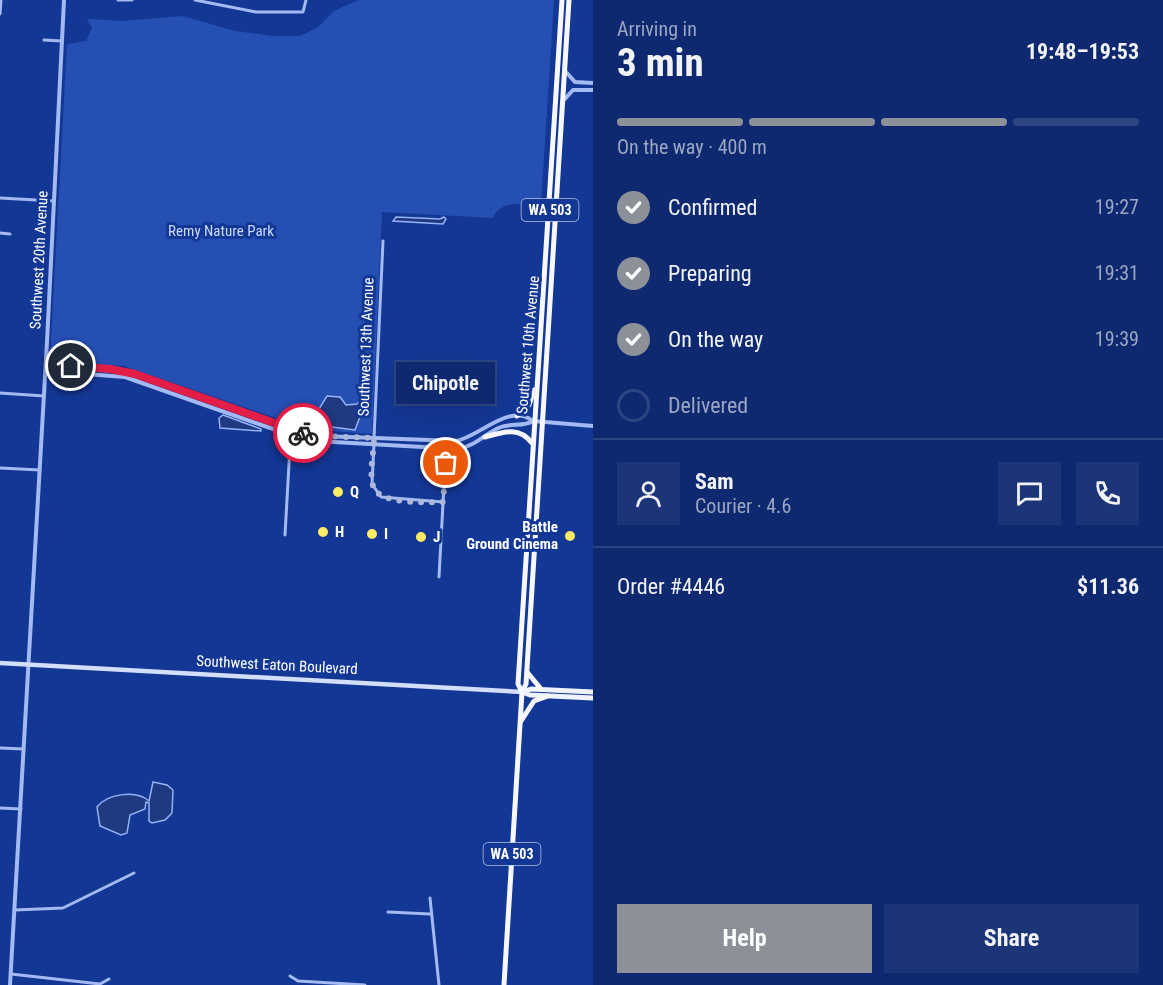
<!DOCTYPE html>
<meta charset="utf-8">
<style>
body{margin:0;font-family:"Roboto Condensed",sans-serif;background:#1c3578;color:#f1f3f6;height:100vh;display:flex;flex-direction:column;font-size:22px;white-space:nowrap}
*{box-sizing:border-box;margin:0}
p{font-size:20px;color:#9ba6c3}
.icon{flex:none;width:33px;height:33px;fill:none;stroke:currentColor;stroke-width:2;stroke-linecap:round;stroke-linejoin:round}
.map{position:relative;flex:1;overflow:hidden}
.side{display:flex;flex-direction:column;background:#0e2970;width:570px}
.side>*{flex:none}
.pin{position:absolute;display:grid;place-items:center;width:51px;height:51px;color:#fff;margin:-26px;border:3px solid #fff;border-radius:50%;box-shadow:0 2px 6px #0007}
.courier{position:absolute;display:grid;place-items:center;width:60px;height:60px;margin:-30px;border:4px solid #e11d48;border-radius:50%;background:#fff;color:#222;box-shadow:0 2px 8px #0007}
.bubble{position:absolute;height:42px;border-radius:0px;background:#0e2970;box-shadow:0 6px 24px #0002,0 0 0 2px #2e4583;font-size:20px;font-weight:700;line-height:42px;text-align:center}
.head em{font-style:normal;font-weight:700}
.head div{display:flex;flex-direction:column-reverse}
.head{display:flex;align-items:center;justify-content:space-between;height:102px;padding:0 24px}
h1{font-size:39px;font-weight:700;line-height:45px}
.bar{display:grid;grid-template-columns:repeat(4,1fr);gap:9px 6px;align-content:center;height:72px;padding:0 24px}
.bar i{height:8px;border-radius:4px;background:#2e4583}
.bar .current{background:#8c9099}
.bar p{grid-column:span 4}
.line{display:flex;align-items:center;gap:15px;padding:0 24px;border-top:2px solid #2e4583}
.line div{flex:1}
.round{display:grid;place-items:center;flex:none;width:63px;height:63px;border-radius:0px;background:#1c3578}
ol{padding:0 24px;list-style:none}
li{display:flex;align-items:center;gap:18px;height:66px}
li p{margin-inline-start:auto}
li .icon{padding:6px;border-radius:50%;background:#8c9099;color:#fff;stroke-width:4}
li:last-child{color:#9ba6c3}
li i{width:33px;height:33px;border:3px solid #2e4583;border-radius:50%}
.action{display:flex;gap:12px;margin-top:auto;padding:12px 24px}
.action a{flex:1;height:69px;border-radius:0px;background:#8c9099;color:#fff;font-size:24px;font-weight:700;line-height:69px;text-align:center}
.action a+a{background:#1c3578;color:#f1f3f6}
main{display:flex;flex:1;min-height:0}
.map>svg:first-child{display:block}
</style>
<main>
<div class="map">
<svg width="593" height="985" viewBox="0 0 593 985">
<rect width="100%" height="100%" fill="#133795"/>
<path fill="#264fb4" d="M358 0H554L541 204C525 205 500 199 493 218L382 212 372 434 319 430 297 425 124 366 55 362 50 358 67 44 86 41 92 28 87 19 122 21 183 16 235 31 273 36H300L317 28 334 11Z"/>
<g fill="#203a82" stroke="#95b2f5" stroke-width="1.5">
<path d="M396 217 440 219 444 217 446 219 443 224 393 221Z"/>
<path d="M327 396 340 397 346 405 357 404 364 396 367 398 355 430 317 425 319 409Z"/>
<path d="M223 415 261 429V431L220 428 219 418Z"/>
<path d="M153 782 167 785 173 790 172 813 165 820 152 823 149 821V803L146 802 145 809 130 815 127 833 121 835 100 826 97 807C108 793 137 790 149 801Z"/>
</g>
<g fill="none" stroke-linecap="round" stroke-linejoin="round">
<g stroke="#a3baf2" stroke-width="3">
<path d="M118 0H132"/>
<path d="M195 0 256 12H303L306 0"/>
<path d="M0 14 1 0"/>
<path d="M44 40 62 41"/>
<path d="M0 198 54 201"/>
<path d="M0 233 10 234"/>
<path d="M0 393 44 396"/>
<path d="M374 438 383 241"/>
<path d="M374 444 372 484 381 497 443 502"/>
<path d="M0 468 40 470"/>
<path d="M285 535 290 446 294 430"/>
<path d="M439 577 446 448"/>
<path d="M0 748 24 749"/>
<path d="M0 808 21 809"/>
<path d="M430 898 439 985"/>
<path d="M15 910 63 908 134 873"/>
<path d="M388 912 430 914"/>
<path d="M11 974 100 984 109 979"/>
<path d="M290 976 298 981 365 985"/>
</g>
<g stroke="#a3baf2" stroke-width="4">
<path d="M566 72 575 82 593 83"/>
<path d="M564 100 573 90H593"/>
<path d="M46 365 126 372 294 430 321 436 456 441C479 437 510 402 533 421L593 426"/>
<path d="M46 371 125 377 293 436 316 441 458 449C476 446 485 433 501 427 512 423 524 427 533 421"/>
<path d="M10 985 47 342 64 0"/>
</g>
<path stroke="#d2defc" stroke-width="4.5" d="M0 663 522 692"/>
<g stroke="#eff2ff" stroke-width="5">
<path d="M522 692 530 695 593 698"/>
<path d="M522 692 531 689 593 692"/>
</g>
<g stroke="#f7f8ff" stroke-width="5">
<path d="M517 416 529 405 534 390"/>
<path d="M485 437C503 432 519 426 532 443"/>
<path d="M527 672 541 689"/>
<path d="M522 692 518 684 562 0"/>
<path d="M521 721 534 701 548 696"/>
<path d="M504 985 522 692 526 684 569 0"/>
</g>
</g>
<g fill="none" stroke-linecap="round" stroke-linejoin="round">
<path stroke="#acb9da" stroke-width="6" stroke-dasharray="0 10.8" d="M303 433 321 436 374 438C374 452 369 472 373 486 378 505 426 502 443 502L446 463"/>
<path stroke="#e11d48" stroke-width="8" d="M71 366 110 369 135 374 303 433"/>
</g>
<g fill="#ffeb65" stroke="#133795" stroke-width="2">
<circle cx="338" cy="492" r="6"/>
<circle cx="323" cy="532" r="6"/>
<circle cx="372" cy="534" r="6"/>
<circle cx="570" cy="536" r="6"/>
<circle cx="421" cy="537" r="6"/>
</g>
<g text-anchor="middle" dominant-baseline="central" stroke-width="6" stroke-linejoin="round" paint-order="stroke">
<g fill="#133795" stroke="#b8c3df" stroke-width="1.5">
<rect x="521.5" y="199" width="57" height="22" rx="4.5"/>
<rect x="483.5" y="843" width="57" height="22" rx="4.5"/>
</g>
<g font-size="14" font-weight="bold" fill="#fff">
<text x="550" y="210">WA 503</text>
<text x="512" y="854">WA 503</text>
</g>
<g font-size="15" fill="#cbd9fd" stroke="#133795">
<text x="221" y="231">Remy Nature Park</text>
</g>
<g font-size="15" fill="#fff" stroke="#133795">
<text transform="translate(39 260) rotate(-87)">Southwest 20th Avenue</text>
<text transform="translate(528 345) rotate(-85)">Southwest 10th Avenue</text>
<text transform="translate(366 347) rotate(-88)">Southwest 13th Avenue</text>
<text transform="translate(277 665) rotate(3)">Southwest Eaton Boulevard</text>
</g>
<g font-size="15" font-weight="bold" fill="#fff" stroke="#133795" text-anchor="start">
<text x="350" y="492">Q</text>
<text x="558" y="527" text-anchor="end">Battle<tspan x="558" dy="17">Ground Cinema</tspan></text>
<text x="335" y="532">H</text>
<text x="384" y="534">I</text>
<text x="433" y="537">J</text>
</g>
</g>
</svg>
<div class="pin" style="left:446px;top:463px;background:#ea580c"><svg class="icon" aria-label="bag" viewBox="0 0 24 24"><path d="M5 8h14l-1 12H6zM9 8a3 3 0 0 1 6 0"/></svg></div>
<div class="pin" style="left:71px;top:366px;background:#1f2937"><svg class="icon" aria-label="home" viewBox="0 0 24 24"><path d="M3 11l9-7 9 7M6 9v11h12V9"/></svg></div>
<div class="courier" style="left:303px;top:433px"><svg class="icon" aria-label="bike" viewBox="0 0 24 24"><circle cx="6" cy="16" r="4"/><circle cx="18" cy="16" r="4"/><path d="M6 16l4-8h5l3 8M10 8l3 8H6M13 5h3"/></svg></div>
<div class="bubble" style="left:396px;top:362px;width:99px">Chipotle</div>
</div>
<section class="side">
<div class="head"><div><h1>3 min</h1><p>Arriving in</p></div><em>19:48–19:53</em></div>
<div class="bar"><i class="current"></i><i class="current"></i><i class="current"></i><i></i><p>On the way · 400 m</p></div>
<ol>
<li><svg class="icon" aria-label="check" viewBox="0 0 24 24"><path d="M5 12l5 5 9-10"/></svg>Confirmed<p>19:27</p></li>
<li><svg class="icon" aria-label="check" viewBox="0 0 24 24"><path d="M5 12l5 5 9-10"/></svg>Preparing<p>19:31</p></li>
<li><svg class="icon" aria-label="check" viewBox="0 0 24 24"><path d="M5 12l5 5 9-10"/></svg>On the way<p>19:39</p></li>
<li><i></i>Delivered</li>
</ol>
<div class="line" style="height:108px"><a class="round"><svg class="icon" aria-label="person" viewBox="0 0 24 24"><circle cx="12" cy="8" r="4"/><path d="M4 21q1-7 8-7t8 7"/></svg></a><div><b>Sam</b><p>Courier · 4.6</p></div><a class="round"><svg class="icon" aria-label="chat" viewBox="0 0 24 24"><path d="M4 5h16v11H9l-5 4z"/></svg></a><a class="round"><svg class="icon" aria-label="phone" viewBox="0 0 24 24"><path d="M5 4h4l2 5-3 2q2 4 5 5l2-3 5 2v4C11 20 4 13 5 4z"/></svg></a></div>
<div class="line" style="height:78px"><div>Order #4446</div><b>$11.36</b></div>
<div class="action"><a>Help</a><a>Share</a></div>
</section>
</main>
